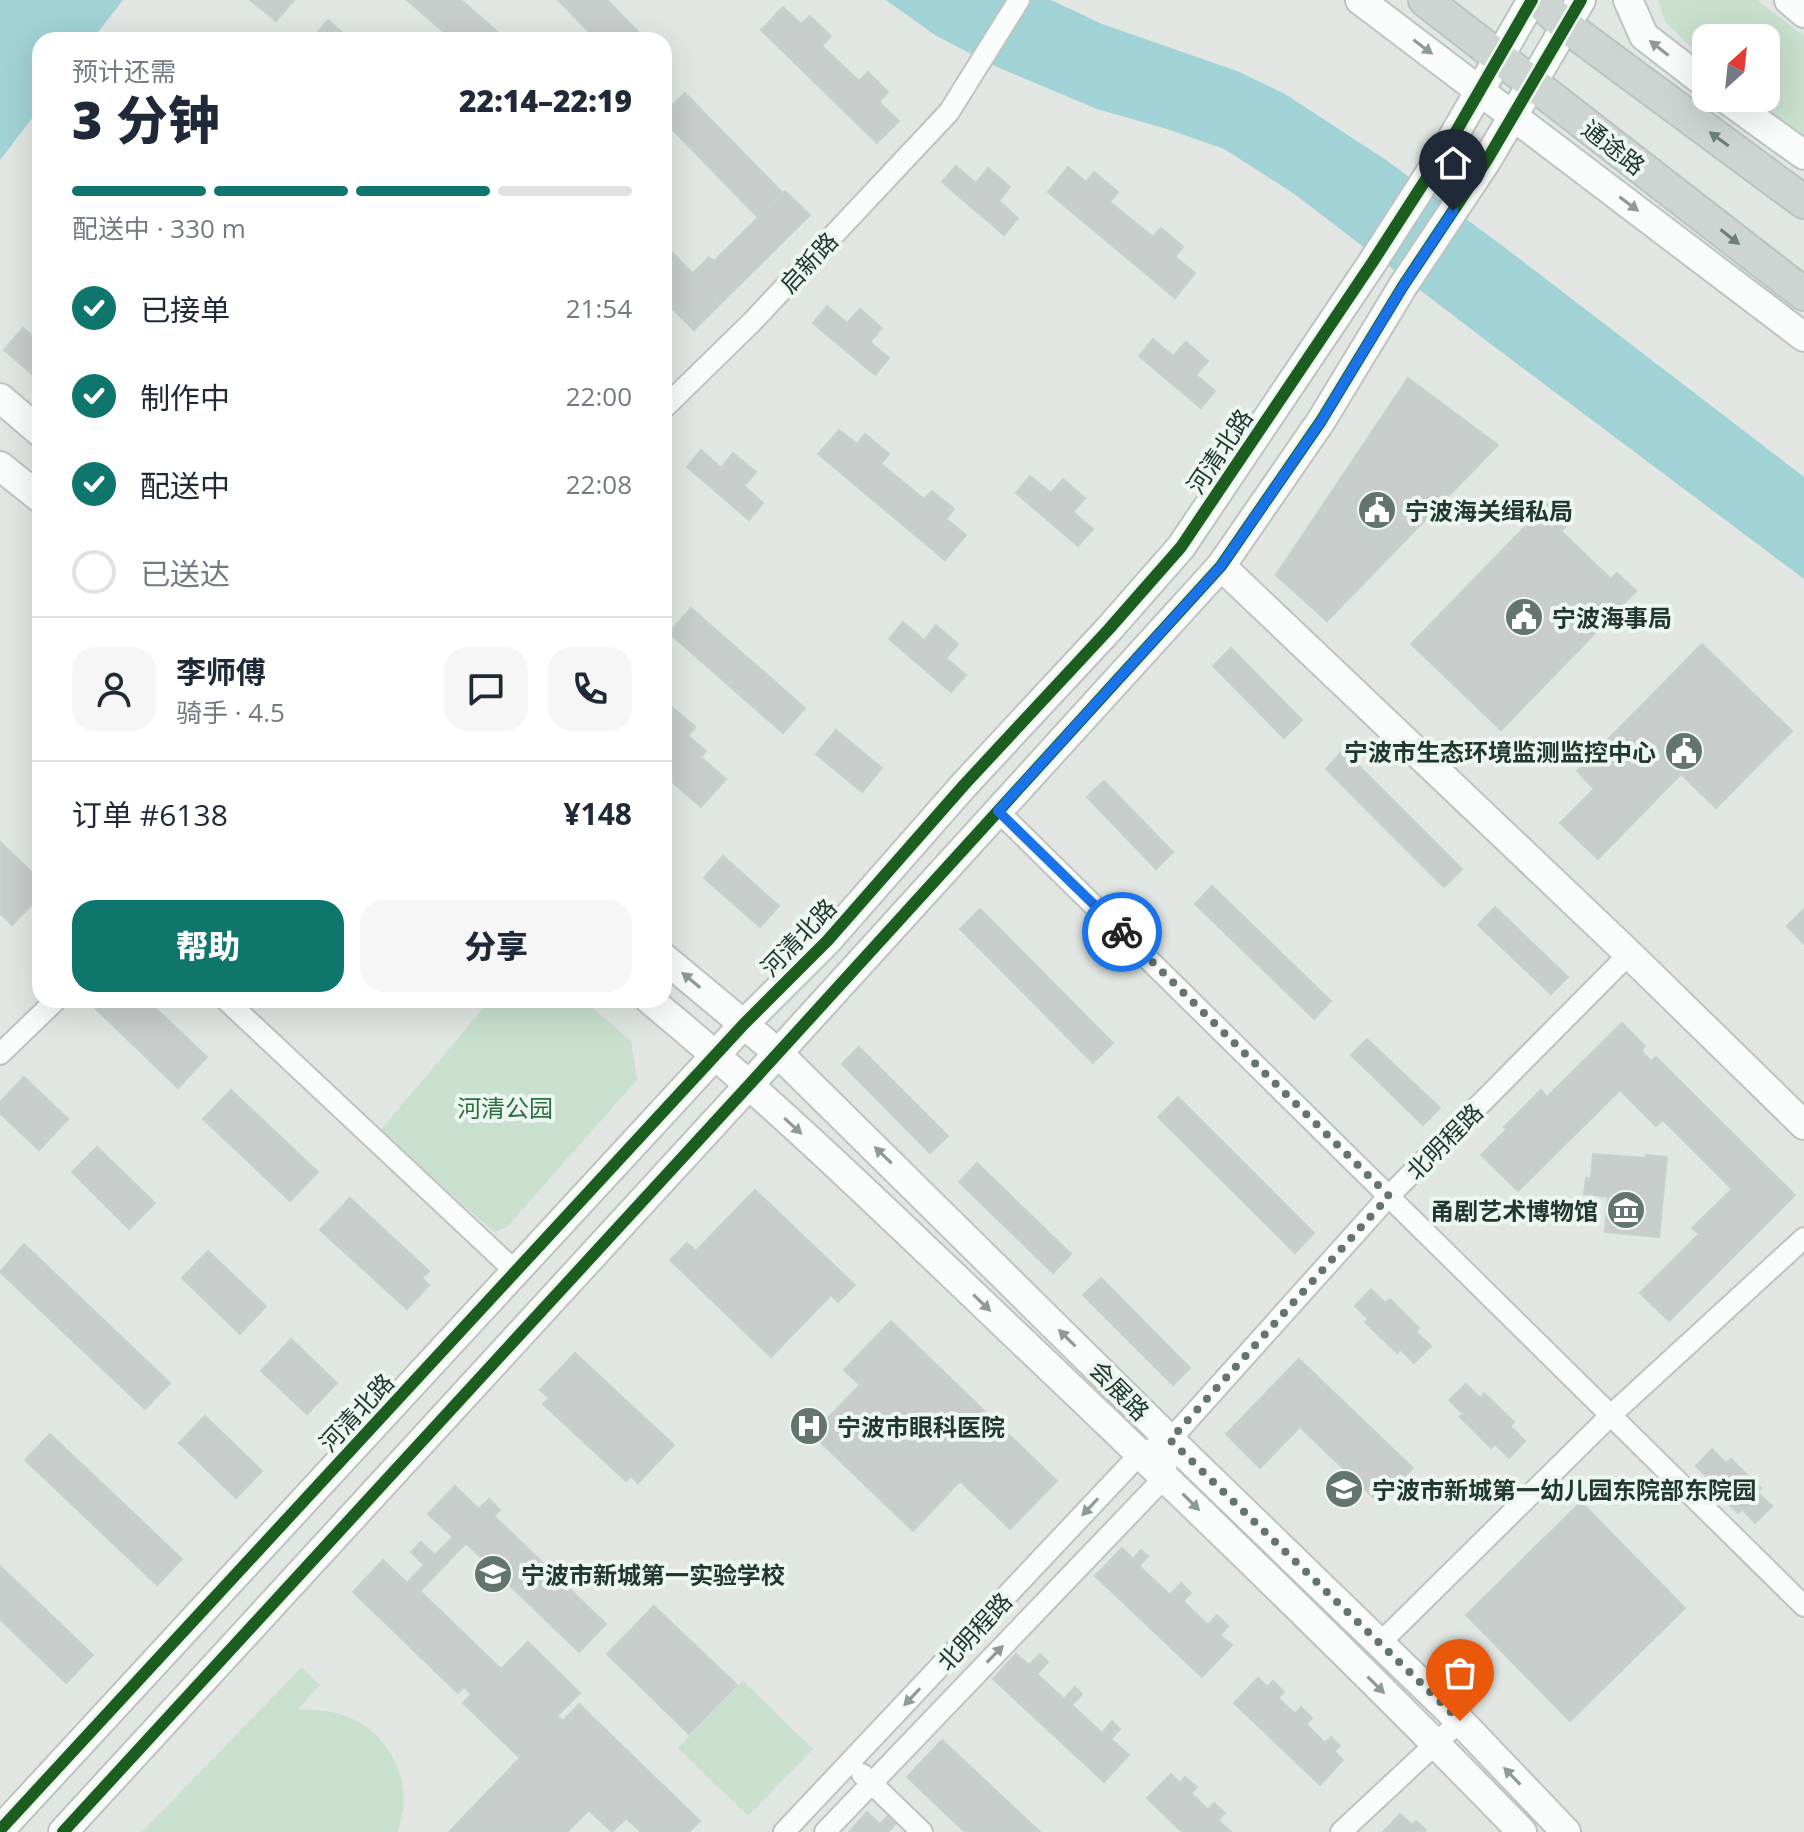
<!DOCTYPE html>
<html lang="zh">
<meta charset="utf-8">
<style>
body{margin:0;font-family:"Open Sans","Noto Sans SC",sans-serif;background:#f6f6f7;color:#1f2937;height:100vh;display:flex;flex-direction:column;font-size:30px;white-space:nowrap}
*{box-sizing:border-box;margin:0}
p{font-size:26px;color:#747a83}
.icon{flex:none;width:44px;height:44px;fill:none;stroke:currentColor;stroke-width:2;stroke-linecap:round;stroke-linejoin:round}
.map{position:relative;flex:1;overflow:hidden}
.panel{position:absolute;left:32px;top:32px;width:640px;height:976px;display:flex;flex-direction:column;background:#fff;border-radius:24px;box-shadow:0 8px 32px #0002}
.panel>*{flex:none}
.needle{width:52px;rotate:27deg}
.tools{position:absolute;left:1692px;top:24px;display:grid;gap:16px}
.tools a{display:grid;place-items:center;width:88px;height:88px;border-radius:16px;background:#fff;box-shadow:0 8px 32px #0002;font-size:40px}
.pin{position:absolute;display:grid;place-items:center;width:68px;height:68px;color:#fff;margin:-82px -34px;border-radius:50% 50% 50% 0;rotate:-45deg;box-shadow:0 0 8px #0007}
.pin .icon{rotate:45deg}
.courier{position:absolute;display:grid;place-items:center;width:80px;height:80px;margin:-40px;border:6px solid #1a73e8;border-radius:50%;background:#fff;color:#222;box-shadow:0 2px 10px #0007}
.overview em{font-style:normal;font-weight:800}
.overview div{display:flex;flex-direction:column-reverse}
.overview{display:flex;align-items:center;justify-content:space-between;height:136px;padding:0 40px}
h1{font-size:52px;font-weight:800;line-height:60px}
.bar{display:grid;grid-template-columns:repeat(4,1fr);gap:12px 8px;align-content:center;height:96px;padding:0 40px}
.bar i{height:10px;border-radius:6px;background:#e0e1e3}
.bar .selected{background:#0f766e}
.bar p{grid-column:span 4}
.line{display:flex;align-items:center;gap:20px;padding:0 40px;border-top:2px solid #e0e1e3}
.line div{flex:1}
.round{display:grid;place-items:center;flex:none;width:84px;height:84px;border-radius:24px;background:#f6f6f7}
ol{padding:0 40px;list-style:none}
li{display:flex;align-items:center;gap:24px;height:88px}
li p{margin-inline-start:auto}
li .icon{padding:8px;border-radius:50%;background:#0f766e;color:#fff;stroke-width:4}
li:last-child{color:#747a83}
li i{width:44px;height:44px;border:4px solid #e0e1e3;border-radius:50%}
.cta{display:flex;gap:16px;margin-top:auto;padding:16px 40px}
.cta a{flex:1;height:92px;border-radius:24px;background:#0f766e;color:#fff;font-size:32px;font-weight:800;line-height:92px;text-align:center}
.cta a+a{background:#f6f6f7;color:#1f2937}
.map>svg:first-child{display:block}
</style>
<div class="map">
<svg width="1804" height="1832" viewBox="0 0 1804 1832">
<rect width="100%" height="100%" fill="#e1e6e3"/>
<g fill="#c9e0ce">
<path d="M1658 0H1757L1804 36V137L1751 98H1766V38H1706V62L1665 22Z"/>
<path d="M490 1000H583L631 1041 637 1080 507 1227 494 1232 380 1131Z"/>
<path d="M302 1667 320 1685 298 1709C310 1710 324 1710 336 1713 376 1723 404 1759 404 1801 404 1811 400 1822 398 1832H142Z"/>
<path d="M743 1681 813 1749 748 1816 678 1748Z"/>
</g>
<g fill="#a1d2d5">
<path d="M0 0H123L92 40H40V108L0 160Z"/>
<path d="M886 0H1051L1102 24 1237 71 1285 94 1386 160 1504 247 1804 477V579L1488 342 1293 193 1224 149 1167 129 1097 109 990 64 935 35Z"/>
</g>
<g fill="#c8cdcb" stroke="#c9cfcc" stroke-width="2">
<path d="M250 0H294L276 21Z"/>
<path d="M407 0H461L507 40H453Z"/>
<path d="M558 0H607L646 40H597Z"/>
<path d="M783 7 801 24 810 16 831 36 822 46 859 81 868 72 888 92 879 102 899 121 877 143 761 30Z"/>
<path d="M328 20 351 40H311Z"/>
<path d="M685 93 803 214 778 238 664 121V113Z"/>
<path d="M956 166 976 183 988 168 1010 187 999 201 1018 218 1004 235 942 182Z"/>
<path d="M1068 167 1086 182 1094 172 1118 192 1110 202 1153 237 1161 228 1183 247 1175 257 1195 273 1175 298 1048 192Z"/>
<path d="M785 191 810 215 694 330 665 301 709 257 714 261Z"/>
<path d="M664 244 718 300 693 325 664 295Z"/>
<path d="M827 306 847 323 860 309 882 328 870 342 889 358 875 375 813 323Z"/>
<path d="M23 328 40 342V381L4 350Z"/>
<path d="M1153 339 1173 356 1186 342 1208 361 1196 375 1215 391 1201 408 1139 356Z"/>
<path d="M1408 378 1498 445 1327 621 1276 575Z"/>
<path d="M839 430 857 444 865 434 889 454 881 464 924 499 932 491 954 509 946 519 966 535 945 560 818 454Z"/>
<path d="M701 450 721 468 733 453 756 472 744 486 763 503 749 520 687 467Z"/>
<path d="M1030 476 1051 493 1063 479 1085 498 1073 512 1093 529 1078 546 1016 493Z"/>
<path d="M1547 504 1568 524 1561 531 1611 579 1617 573 1636 591 1501 730 1411 644Z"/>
<path d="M691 608 805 708 783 733 669 633Z"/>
<path d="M903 622 924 640 936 625 958 644 946 658 966 675 951 692 889 639Z"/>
<path d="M1702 644 1792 731 1716 808 1681 774 1598 859 1560 823 1594 789 1577 771Z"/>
<path d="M1231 648 1302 720 1284 738 1213 666Z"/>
<path d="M664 700 695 727 688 736 706 751 701 757 726 779 701 807 664 775Z"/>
<path d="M836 730 882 768 862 792 816 754Z"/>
<path d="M1343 750 1462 869 1444 887 1326 769Z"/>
<path d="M1104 781 1173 852 1156 869 1087 797Z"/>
<path d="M0 842 40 880V896L12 925 0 913Z"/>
<path d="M723 856 779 906 760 927 704 878Z"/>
<path d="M1212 886 1331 1001 1314 1019 1195 904Z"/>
<path d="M1495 907 1568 977 1551 994 1478 925Z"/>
<path d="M980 909 1113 1043 1093 1063 960 929Z"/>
<path d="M1804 909V944L1787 926Z"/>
<path d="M104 1000H147L207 1057 178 1088 96 1009Z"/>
<path d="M1622 1023 1645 1046 1641 1051 1651 1061 1656 1057 1795 1195 1669 1321 1640 1293 1699 1234 1692 1228 1732 1189 1663 1120 1656 1126 1620 1090 1518 1191 1481 1155 1507 1129 1504 1127 1541 1090 1547 1097Z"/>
<path d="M1367 1039 1440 1108 1423 1125 1351 1055Z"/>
<path d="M859 1047 948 1136 930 1153 842 1064Z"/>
<path d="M24 1077 68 1119 39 1150 0 1113V1102Z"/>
<path d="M231 1090 318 1172 290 1201 203 1119Z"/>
<path d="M1178 1097 1314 1233 1295 1253 1158 1117Z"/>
<path d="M97 1147 155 1203 129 1229 72 1172Z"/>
<path d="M1593 1154 1646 1158V1155L1667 1157 1659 1237 1605 1232 1608 1197 1584 1194 1586 1178 1591 1179Z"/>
<path d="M977 1163 1071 1254 1053 1273 959 1182Z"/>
<path d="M755 1190 855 1285 838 1302 831 1295 771 1357 670 1260 687 1243 696 1251Z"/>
<path d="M350 1198 429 1271 422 1278 429 1285 407 1309 320 1230Z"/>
<path d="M24 1244 170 1383 145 1409 0 1272Z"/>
<path d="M208 1251 266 1306 240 1334 182 1278Z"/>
<path d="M1101 1278 1190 1368 1173 1385 1083 1295Z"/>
<path d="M1371 1289 1385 1303 1390 1299 1419 1328 1416 1332 1431 1346 1414 1363 1400 1349 1397 1353 1365 1322 1368 1319 1355 1306Z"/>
<path d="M891 1321 1057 1481 1010 1529 960 1481 913 1531 812 1434 860 1385 844 1370Z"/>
<path d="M291 1339 337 1383 307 1414 261 1371Z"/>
<path d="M575 1353 674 1445 638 1483 631 1476 626 1481 543 1404 549 1398 540 1390Z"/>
<path d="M1299 1359 1413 1468 1394 1487 1389 1482 1374 1498 1300 1427 1260 1468 1226 1434Z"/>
<path d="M1466 1384 1480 1398 1484 1393 1514 1422 1510 1426 1525 1441 1509 1458 1495 1444 1491 1448 1460 1417 1463 1414 1449 1400Z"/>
<path d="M205 1416 262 1471 236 1498 179 1443Z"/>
<path d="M50 1434 182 1559 157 1585 25 1460Z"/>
<path d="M1712 1449 1726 1463 1731 1459 1761 1488 1757 1492 1772 1506 1755 1523 1742 1509 1738 1513 1706 1482 1709 1479 1696 1466Z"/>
<path d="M455 1486 479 1509 489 1499 500 1510 494 1516 606 1624 579 1652 466 1543 420 1591 501 1669 528 1642 580 1693 557 1716 563 1721 579 1704 700 1821 689 1832H641L626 1818 612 1832 589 1810 567 1832H449L520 1758 463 1703 471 1694 464 1687 458 1693 353 1592 383 1560 407 1583 424 1565 411 1552 421 1542 435 1555 453 1537 428 1514Z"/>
<path d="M1581 1502 1685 1608 1570 1721 1466 1615Z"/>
<path d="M1122 1548 1133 1559 1141 1550 1148 1556 1139 1566 1170 1595 1181 1583 1191 1593 1183 1601 1208 1625 1217 1615 1228 1626 1220 1635 1232 1645 1202 1677 1095 1576Z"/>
<path d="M0 1566 93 1655 66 1683 0 1619Z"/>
<path d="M654 1606 737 1685 689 1734 607 1654Z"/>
<path d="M1016 1654 1029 1665 1040 1654 1048 1662 1037 1674 1064 1699 1075 1687 1082 1694 1072 1705 1102 1733 1112 1721 1120 1729 1111 1739 1129 1755 1104 1782 993 1679Z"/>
<path d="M1258 1678 1267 1687 1273 1681 1284 1692 1278 1698 1295 1714 1301 1707 1312 1718 1306 1724 1325 1743 1331 1737 1340 1746 1334 1751 1343 1760 1320 1785 1234 1703Z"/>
<path d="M942 1740 1040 1832H965L907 1777Z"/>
<path d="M1171 1774 1180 1783 1185 1777 1197 1787 1191 1793 1208 1810 1214 1803 1225 1813 1218 1820 1231 1832H1182L1147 1798Z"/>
<path d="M867 1812 880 1824 891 1813 899 1820 888 1832H849Z"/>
<path d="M1400 1814 1412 1825 1416 1821 1426 1830 1424 1832H1383Z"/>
</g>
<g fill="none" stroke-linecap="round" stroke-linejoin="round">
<defs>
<g id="street">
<path d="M664 408 752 322 949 112 1019 0"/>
<path d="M998 811 1804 1606"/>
<path d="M226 1000 516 1272"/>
<path d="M0 1054 56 1000"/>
<path d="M1380 1643 1611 1415 1804 1238"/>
<path d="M862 1774 922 1832"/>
<path d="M784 1832 1140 1454 1170 1440 1389 1196 1629 954"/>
<path d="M825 1832 1165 1477 1170 1440"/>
<path d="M1341 1832 1460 1721"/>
</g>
<g id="secondary">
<path d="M1360 0 1804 337"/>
<path d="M1628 0 1644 36 1706 84"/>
<path d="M1789 0 1804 13"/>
<path d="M1725 98 1804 155"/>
<path d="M0 398 40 432"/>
<path d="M0 466 40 498"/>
<path d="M1221 566 1629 954 1804 1125"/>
<path d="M664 958 777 1052 1170 1440 1460 1721 1566 1832"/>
<path d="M650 1000C781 1108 902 1227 1025 1344 1193 1504 1360 1665 1522 1832"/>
<path d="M0 1830 744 1024 828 940 964 785 1109 629 1181 547 1372 263 1450 142 1532 0"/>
<path d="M63 1832 749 1085 1221 566 1321 421 1403 286 1487 160 1581 0"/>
</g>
<g id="primary">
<path d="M1425 0 1804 294"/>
<path d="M1538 0 1566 26 1804 202"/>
</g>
</defs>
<use href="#street" stroke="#bec3c0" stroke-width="24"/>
<use href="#secondary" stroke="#bdc4c0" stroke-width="32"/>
<use href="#primary" stroke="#bbc3c0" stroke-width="36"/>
<use href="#street" stroke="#fafbfb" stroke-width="20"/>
<use href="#secondary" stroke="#fafbfb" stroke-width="28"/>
<use href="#primary" stroke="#cdd4d1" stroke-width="32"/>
<defs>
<g id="cycleway">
<path d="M0 1830 744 1024 828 940 964 785 1109 629 1181 547 1372 263 1450 142 1532 0"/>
<path d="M63 1832 749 1085 1221 566 1321 421 1403 286 1487 160 1581 0"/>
</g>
</defs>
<use href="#cycleway" stroke="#eef6f1" stroke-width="17"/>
<use href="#cycleway" stroke="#1b5e20" stroke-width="12"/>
</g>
<defs><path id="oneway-solid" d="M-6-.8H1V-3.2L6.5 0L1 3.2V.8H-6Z" transform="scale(2)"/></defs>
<g fill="#8d9a96">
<use href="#oneway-solid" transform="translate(1423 47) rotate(37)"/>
<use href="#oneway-solid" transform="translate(1659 48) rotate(-142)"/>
<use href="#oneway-solid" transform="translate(1629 204) rotate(37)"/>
<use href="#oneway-solid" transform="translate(691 980) rotate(-140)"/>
<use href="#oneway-solid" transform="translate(793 1126) rotate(43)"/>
<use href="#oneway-solid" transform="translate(883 1155) rotate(-136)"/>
<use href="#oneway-solid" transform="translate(982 1303) rotate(44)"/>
<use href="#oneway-solid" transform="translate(1067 1338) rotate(-135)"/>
<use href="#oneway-solid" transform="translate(1191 1502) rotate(45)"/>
<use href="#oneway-solid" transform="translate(1090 1507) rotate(133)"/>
<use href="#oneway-solid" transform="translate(995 1654) rotate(-46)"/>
<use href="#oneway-solid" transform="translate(1376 1685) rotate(45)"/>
<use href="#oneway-solid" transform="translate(912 1697) rotate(133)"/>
<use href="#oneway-solid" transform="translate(1512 1776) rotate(-134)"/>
</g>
<g fill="#6e7e78">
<use href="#oneway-solid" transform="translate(1719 139) rotate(-144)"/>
<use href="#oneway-solid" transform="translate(1730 237) rotate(38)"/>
</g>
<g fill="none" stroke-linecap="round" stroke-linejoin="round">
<path stroke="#64756f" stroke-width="8" stroke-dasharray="0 14.4" d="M1122 932 1389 1196 1170 1440 1460 1721"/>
<path stroke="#1a73e8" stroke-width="10" d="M1122 932 998 811 1221 566 1321 421 1403 286 1453 211"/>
</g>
<defs>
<symbol id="civic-disc" viewBox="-11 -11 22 22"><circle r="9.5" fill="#64756f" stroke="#eef6f1"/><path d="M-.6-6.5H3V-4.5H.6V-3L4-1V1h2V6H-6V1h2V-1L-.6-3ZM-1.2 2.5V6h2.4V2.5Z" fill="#fff"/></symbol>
<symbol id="museum-disc" viewBox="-11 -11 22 22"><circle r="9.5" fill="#64756f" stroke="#eef6f1"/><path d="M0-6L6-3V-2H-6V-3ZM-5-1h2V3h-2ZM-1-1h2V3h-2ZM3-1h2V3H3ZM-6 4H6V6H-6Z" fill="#fff"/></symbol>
<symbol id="hospital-disc" viewBox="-11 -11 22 22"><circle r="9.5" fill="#64756f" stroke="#eef6f1"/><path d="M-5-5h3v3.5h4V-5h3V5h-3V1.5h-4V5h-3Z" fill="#fff"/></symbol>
<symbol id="school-disc" viewBox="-11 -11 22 22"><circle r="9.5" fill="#64756f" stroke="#eef6f1"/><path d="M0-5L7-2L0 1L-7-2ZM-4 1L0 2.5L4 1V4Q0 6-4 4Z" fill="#fff"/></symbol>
</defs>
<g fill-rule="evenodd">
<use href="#civic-disc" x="1355" y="488" width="44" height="44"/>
<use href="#civic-disc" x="1502" y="595" width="44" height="44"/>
<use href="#civic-disc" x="1662" y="729" width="44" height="44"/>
<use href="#museum-disc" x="1604" y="1188" width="44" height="44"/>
<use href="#hospital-disc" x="787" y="1404" width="44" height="44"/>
<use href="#school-disc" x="1322" y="1467" width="44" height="44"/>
<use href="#school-disc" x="471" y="1552" width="44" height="44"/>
</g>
<g text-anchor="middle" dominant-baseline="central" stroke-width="8" stroke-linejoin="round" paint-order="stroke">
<g font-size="24" fill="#203830" stroke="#eef6f1">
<text transform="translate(1614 147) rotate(38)">通途路</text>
<text transform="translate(808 262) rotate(-47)">启新路</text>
<text transform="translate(1219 451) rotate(-56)">河清北路</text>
<text transform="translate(798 937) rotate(-46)">河清北路</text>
<text transform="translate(1444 1141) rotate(-45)">北明程路</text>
<text transform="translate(1120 1390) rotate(45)">会展路</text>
<text transform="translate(356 1412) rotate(-47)">河清北路</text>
<text transform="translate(974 1631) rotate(-47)">北明程路</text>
</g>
<g font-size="24" font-weight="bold" fill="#203830" stroke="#eef6f1" text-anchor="start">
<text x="1405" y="510">宁波海关缉私局</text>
<text x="1552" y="617">宁波海事局</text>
<text x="1656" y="751" text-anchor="end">宁波市生态环境监测监控中心</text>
<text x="1598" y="1210" text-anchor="end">甬剧艺术博物馆</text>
<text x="837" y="1426">宁波市眼科医院</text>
<text x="1372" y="1489">宁波市新城第一幼儿园东院部东院园</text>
<text x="521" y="1574">宁波市新城第一实验学校</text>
</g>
<g font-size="24" fill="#2b6e40" stroke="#eef6f1">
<text x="505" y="1107">河清公园</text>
</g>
</g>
</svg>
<div class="tools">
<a><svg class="needle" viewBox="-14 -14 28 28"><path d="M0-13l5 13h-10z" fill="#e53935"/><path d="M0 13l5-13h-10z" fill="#747a83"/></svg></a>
</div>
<div class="pin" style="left:1460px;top:1721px;background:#ea580c"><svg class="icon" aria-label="bag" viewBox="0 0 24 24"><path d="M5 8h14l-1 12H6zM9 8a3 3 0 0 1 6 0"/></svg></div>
<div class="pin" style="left:1453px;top:211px;background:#1f2937"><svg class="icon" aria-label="home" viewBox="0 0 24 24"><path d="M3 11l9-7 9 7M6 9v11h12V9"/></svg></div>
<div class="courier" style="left:1122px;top:932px"><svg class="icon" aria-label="bike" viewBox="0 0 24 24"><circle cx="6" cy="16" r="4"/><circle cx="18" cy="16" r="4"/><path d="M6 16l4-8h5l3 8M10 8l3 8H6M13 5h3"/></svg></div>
<section class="panel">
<div class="overview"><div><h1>3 分钟</h1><p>预计还需</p></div><em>22:14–22:19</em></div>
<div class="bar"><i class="selected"></i><i class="selected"></i><i class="selected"></i><i></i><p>配送中 · 330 m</p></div>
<ol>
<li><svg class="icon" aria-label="check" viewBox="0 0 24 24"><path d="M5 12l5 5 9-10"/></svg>已接单<p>21:54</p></li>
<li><svg class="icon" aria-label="check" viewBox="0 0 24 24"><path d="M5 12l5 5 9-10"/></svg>制作中<p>22:00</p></li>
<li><svg class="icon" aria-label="check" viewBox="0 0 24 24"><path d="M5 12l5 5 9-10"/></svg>配送中<p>22:08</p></li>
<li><i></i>已送达</li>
</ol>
<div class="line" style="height:144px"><a class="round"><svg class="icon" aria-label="person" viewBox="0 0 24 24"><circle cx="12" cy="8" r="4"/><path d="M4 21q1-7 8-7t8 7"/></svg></a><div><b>李师傅</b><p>骑手 · 4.5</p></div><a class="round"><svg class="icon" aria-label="chat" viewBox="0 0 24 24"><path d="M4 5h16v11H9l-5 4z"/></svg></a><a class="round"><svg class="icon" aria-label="phone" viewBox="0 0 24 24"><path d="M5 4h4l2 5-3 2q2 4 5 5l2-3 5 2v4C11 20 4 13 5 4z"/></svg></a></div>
<div class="line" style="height:104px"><div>订单 #6138</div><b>¥148</b></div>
<div class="cta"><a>帮助</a><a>分享</a></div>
</section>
</div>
